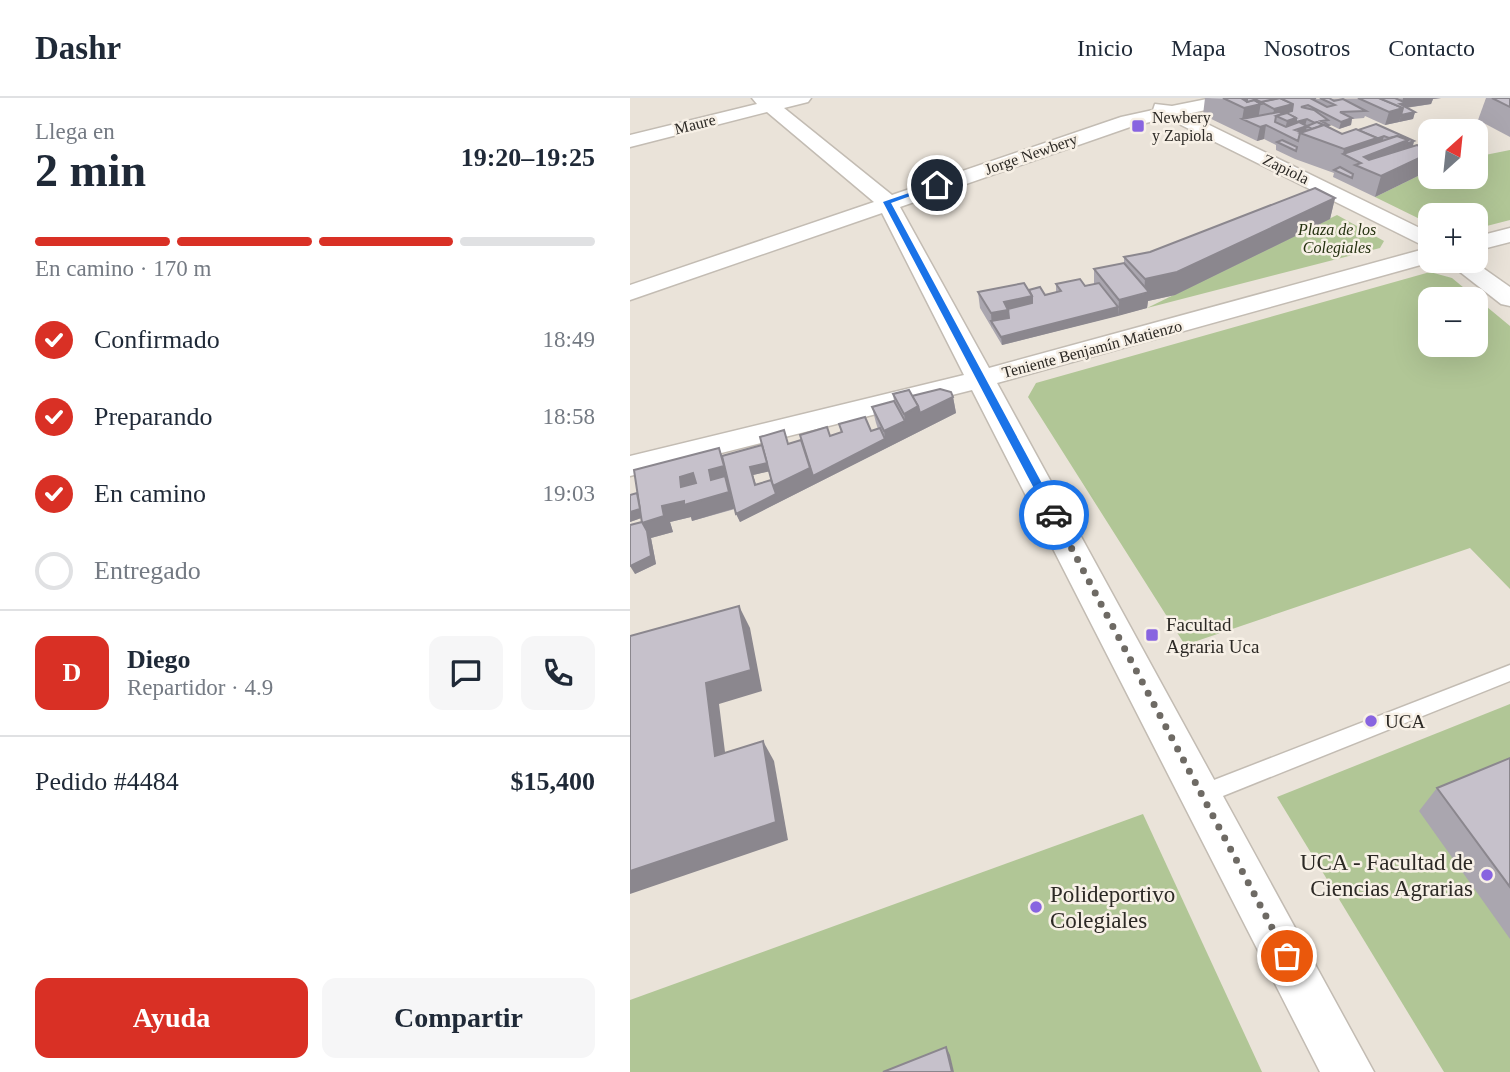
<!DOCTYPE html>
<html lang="es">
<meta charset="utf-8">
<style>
body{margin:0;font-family:Georgia,serif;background:#f6f6f7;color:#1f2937;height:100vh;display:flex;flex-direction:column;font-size:26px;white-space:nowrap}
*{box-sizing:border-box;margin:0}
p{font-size:23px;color:#747a83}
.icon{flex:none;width:38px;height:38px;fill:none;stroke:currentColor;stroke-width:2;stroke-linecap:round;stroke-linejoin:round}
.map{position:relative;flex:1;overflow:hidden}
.sheet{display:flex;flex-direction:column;background:#fff;width:630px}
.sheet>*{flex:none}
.needle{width:46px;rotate:27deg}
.fabs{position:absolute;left:788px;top:21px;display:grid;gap:14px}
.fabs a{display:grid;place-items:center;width:70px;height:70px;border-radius:14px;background:#fff;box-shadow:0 7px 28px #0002;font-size:35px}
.pin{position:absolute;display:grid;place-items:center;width:60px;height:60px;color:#fff;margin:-30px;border:4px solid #fff;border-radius:50%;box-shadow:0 2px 7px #0007}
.courier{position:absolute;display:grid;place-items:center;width:70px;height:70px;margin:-35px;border:5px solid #1a73e8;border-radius:50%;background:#fff;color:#222;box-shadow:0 2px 9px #0007}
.summary em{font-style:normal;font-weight:700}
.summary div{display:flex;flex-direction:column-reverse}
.summary{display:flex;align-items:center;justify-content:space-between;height:119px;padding:0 35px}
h1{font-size:46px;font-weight:700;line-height:52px}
.bar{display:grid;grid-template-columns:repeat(4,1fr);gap:10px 7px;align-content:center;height:84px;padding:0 35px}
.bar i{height:9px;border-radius:5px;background:#e0e1e3}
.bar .on{background:#d93025}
.bar p{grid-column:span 4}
.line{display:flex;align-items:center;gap:18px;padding:0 35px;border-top:2px solid #e0e1e3}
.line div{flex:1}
.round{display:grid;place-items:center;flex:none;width:74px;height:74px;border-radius:14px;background:#f6f6f7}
ol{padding:0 35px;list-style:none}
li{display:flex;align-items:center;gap:21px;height:77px}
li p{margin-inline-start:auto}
li .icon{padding:7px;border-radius:50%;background:#d93025;color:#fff;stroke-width:4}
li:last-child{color:#747a83}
li i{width:38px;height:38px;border:4px solid #e0e1e3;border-radius:50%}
.primary-button{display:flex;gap:14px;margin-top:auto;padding:14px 35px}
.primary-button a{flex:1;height:80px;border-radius:14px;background:#d93025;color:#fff;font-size:28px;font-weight:700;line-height:80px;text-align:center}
.primary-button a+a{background:#f6f6f7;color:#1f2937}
header{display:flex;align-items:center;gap:42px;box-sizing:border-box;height:98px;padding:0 35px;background:#fff;border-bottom:2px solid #e0e1e3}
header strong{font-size:33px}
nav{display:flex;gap:38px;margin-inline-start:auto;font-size:24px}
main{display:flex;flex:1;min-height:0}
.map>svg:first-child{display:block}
</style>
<header>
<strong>Dashr</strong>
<nav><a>Inicio</a><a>Mapa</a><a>Nosotros</a><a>Contacto</a></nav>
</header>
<main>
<section class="sheet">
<div class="summary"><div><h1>2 min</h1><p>Llega en</p></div><em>19:20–19:25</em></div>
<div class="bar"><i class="on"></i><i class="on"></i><i class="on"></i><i></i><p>En camino · 170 m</p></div>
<ol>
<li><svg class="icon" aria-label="check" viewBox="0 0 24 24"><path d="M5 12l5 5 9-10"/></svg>Confirmado<p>18:49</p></li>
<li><svg class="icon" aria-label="check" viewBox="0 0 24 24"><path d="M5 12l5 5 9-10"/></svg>Preparando<p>18:58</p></li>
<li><svg class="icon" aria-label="check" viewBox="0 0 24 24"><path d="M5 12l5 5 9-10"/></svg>En camino<p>19:03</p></li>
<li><i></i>Entregado</li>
</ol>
<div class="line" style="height:126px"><b class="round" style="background:#d93025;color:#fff">D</b><div><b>Diego</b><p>Repartidor · 4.9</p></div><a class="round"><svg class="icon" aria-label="chat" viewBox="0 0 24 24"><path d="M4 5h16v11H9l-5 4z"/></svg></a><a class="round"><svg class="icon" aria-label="phone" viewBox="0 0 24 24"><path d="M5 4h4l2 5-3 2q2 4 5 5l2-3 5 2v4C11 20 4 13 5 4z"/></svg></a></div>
<div class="line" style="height:91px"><div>Pedido #4484</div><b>$15,400</b></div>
<div class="primary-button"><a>Ayuda</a><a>Compartir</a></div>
</section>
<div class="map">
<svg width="880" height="974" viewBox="0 0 880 974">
<rect width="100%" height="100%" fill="#eae3d9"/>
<g fill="#b1c696" fill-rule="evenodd">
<path d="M880 52V122L845 131V117H800V126L745 99 800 72V79H845V59Z"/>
<path d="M707 117 754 143 750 150 517 210Z"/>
<path d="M800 174 822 180 880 228V491L840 450 555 547 398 299 406 285ZM845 201V247H800V201Z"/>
<path d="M880 606V974H814L647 699Z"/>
<path d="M513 716 632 974H0V902Z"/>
</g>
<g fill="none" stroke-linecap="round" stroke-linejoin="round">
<defs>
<path id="lane" d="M880 567V583L573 706 566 703 562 696 566 689Z"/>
<g id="street">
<path d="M122 0H181L178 4 154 10 262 97 491 19 523 12 525 6 542 8 582 0H616L613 4 557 16 800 135V163H805L367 285 744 974H690L342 292 0 378V358L334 277 252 115 0 202V187L244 104 137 14 0 49V37L127 6ZM537 20 798 150 359 270 270 109 503 28Z"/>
<path d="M880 130V144L845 153V139Z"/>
<path d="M816 163H843L880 189V208L871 206Z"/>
</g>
</defs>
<use href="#lane" stroke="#c3bcb3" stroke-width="3"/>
<use href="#street" stroke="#c3bcb3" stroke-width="3"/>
<use href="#lane" fill="#fff" fill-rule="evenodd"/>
<use href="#street" fill="#fff" fill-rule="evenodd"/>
</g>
<g fill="#aaa6af" fill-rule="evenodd">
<path d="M575 0 624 1 811 0 803 1 801 6 776 10 785 14 783 21 755 27 735 18 734 20 722 21 721 27 709 31 697 25V26L699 27V29L712 36 726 31 784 43 783 48 800 50V63L796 74 745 99 703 79 704 75 665 61 646 52V47L634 41 627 43 573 17Z"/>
<path d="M856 0H880V39L848 22Z"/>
<path d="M705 100 700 121 545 197 518 203 517 210 372 247 350 210 348 194 399 192 415 197 426 194V186L455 188 464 186V171L494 165V159L520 154Z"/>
<path d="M263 296 282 298 323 299 326 315 110 424 105 411 62 423 61 419 40 424 43 434 21 440 26 466 5 476 12 424 11 420 0 424V397L7 395 92 358 158 346 211 335 209 326 241 333 248 331 246 325 242 309 264 303ZM139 373 141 382 126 386 123 377Z"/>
<path d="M880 660V841L789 713 807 690Z"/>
</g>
<g fill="#8b878e">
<path d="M611 0H617L631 4 627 28 614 21 612 22 614 10Z"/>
<path d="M773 0H811L803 1 801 6 774 10 769 24 755 27 759 14 772 6Z"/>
<path d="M663 6 666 20 677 21 675 28 654 36 657 23 646 18 642 25 644 11Z"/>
<path d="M785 14 783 21 769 24 771 17Z"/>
<path d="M722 20 721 27 709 31 711 24Z"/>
<path d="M636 27 634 41 627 43 630 29Z"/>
<path d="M677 28 675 37 665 32Z"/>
<path d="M754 38 752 45 778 42 784 43 782 51 731 65 713 56 714 51Z"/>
<path d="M800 54V63L796 74 745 99 751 78Z"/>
<path d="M705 100 700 121 545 197 518 203 517 210 488 218 489 202 514 196 515 181Z"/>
<path d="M402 198 403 213 379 228 361 223 362 231 361 215 374 204Z"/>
<path d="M488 209V218L372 247 371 239Z"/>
<path d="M323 299 326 315 110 424 106 416 143 388 180 370 255 341 254 333 275 323 274 316 288 308Z"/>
<path d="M89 350 95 366 101 384 98 385 106 410 62 423 61 419 40 424 43 434 21 440 26 466 5 476 0 468 12 425 32 408 81 382 79 372Z"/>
<path d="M138 364 141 373 123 377 128 395 120 369Z"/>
<path d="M63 375 71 391 51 389 50 379Z"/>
<path d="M13 410 17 418 0 424V414Z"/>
<path d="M109 508 120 530 132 593 89 606 98 678 85 658 76 585Z"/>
<path d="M133 643 144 663 158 742 0 796V773Z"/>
<path d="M316 949 320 957 324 974H322Z"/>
</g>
<g fill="#c6c1cb" stroke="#8b878e" stroke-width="2" fill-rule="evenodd">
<path d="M593 0H611L617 4 624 2 631 6 614 10Z"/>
<path d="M617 0H623L631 4 650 0 663 6 644 11 631 4 629 5 624 2 617 4Z"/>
<path d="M628 0H649L631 4 624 1Z"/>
<path d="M650 0H686L682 1 697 9 705 7 690 0H699L704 3 713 1 736 13 710 14 722 20 711 24 678 7 671 9 684 12 698 22 691 23 699 27 696 28 687 24 685 25 677 21 666 24V20L655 15 662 13 663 6Z"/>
<path d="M728 0H749L773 10 759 14Z"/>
<path d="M749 0H765L776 5 770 6 785 14 771 17 773 10Z"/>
<path d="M862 0H880V9Z"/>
<path d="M649 14 653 16 646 18 645 24 656 29 669 24 677 28 665 32 671 34 682 31 677 28 687 24 693 27 670 35 668 43 636 27 630 29 612 21Z"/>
<path d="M657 15 666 20 657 23 646 18Z"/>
<path d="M746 26 784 43 776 46 778 42 767 38 759 40 754 38 746 41 747 40 728 32Z"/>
<path d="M694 27 712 36 726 31 747 40 714 51 670 35Z"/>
<path d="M767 38 778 42 734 59 739 62 787 47 800 52V55L751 78 725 67 731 65 713 56Z"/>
<path d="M652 42 667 49 666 53 647 44Z"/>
<path d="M794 47 800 50V52L791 48Z"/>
<path d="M710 69 723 76 722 80 704 72Z"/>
<path d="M685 90 705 100 547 174 515 181 494 159 520 154Z"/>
<path d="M494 165 519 194 489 202 464 171Z"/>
<path d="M450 181 455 188 469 185 488 209 371 239 361 223 379 220 378 211 402 205V198L399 192 410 189 415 197 431 193 426 186Z"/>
<path d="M394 185 402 198 374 204 378 212 361 215 348 194Z"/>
<path d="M310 291 321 294 323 299 290 315 288 308 282 298Z"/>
<path d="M279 292 288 308 274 316 263 296Z"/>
<path d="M264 303 275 323 254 333 242 309Z"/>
<path d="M235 319 241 333 250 330 255 341 183 378 170 337 197 329 200 338 212 334 209 326Z"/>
<path d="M154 332 158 346 171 342 180 370 143 388 130 339Z"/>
<path d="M132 347 137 365 120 369 125 387 141 382 146 396 106 416 92 358Z"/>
<path d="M89 350 94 368 79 372 81 382 95 378 99 394 54 407V403L32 408 34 418 12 425 4 372ZM63 375 66 385 51 389 50 379Z"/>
<path d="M7 395 10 411 0 414V397Z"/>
<path d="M12 424 17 433 21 458 0 468V427Z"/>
<path d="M109 508 121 572 76 585 85 658 133 643 146 724 0 773V538Z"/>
<path d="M880 660V789L807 690Z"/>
<path d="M316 949 322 974H253Z"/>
</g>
<path fill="#1a73e8" d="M305 86 311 87 261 105 429 417 427 420 418 417 253 104Z"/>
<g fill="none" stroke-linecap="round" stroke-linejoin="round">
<path stroke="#6e6a64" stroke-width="7" stroke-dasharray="0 12.6" d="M424 417 657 858"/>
</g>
<g fill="#8864e0" stroke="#f7f0e6" stroke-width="2.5">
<rect x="501" y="21" width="14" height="14" rx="3.5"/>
<rect x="515" y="530" width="14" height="14" rx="3.5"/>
<circle cx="741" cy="623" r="7"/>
<circle cx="857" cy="777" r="7"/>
<circle cx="406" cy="809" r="7"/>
</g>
<g text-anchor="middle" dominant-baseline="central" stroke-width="5" stroke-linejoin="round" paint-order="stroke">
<g font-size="16" fill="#2c2925" stroke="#f7f0e6" text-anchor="start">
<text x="522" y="19">Newbery<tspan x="522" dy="18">y Zapiola</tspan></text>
</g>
<g font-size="16" fill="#2c2925" stroke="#f7f0e6">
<text transform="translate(65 26) rotate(-14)">Maure</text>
<text transform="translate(401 56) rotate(-19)">Jorge Newbery</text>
<text transform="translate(656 71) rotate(26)">Zapiola</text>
<text transform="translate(462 251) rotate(-15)">Teniente Benjamín Matienzo</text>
</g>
<g font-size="16" font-style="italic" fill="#253211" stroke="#f7f0e6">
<text x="707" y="131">Plaza de los<tspan x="707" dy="18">Colegiales</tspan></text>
</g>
<g font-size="19" fill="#2c2925" stroke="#f7f0e6" text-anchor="start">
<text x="536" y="526">Facultad<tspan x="536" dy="22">Agraria Uca</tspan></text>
<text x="755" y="623">UCA</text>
</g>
<g font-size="23" fill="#2c2925" stroke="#f7f0e6" text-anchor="end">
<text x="843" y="764">UCA - Facultad de<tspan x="843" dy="26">Ciencias Agrarias</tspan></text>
<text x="420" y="796" text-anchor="start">Polideportivo<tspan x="420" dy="26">Colegiales</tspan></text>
</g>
</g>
</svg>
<div class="fabs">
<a><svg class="needle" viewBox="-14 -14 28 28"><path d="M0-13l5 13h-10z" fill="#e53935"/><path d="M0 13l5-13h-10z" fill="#747a83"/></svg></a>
<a>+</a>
<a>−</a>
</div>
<div class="pin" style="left:657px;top:858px;background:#ea580c"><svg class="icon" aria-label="bag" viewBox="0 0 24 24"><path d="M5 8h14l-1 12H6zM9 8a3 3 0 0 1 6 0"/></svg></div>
<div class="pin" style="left:307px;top:87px;background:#1f2937"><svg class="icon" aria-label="home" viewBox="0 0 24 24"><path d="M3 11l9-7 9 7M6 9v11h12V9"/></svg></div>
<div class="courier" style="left:424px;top:417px"><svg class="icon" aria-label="car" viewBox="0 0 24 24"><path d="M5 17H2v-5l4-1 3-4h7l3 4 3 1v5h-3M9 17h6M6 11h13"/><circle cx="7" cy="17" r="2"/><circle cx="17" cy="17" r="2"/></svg></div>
</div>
</main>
